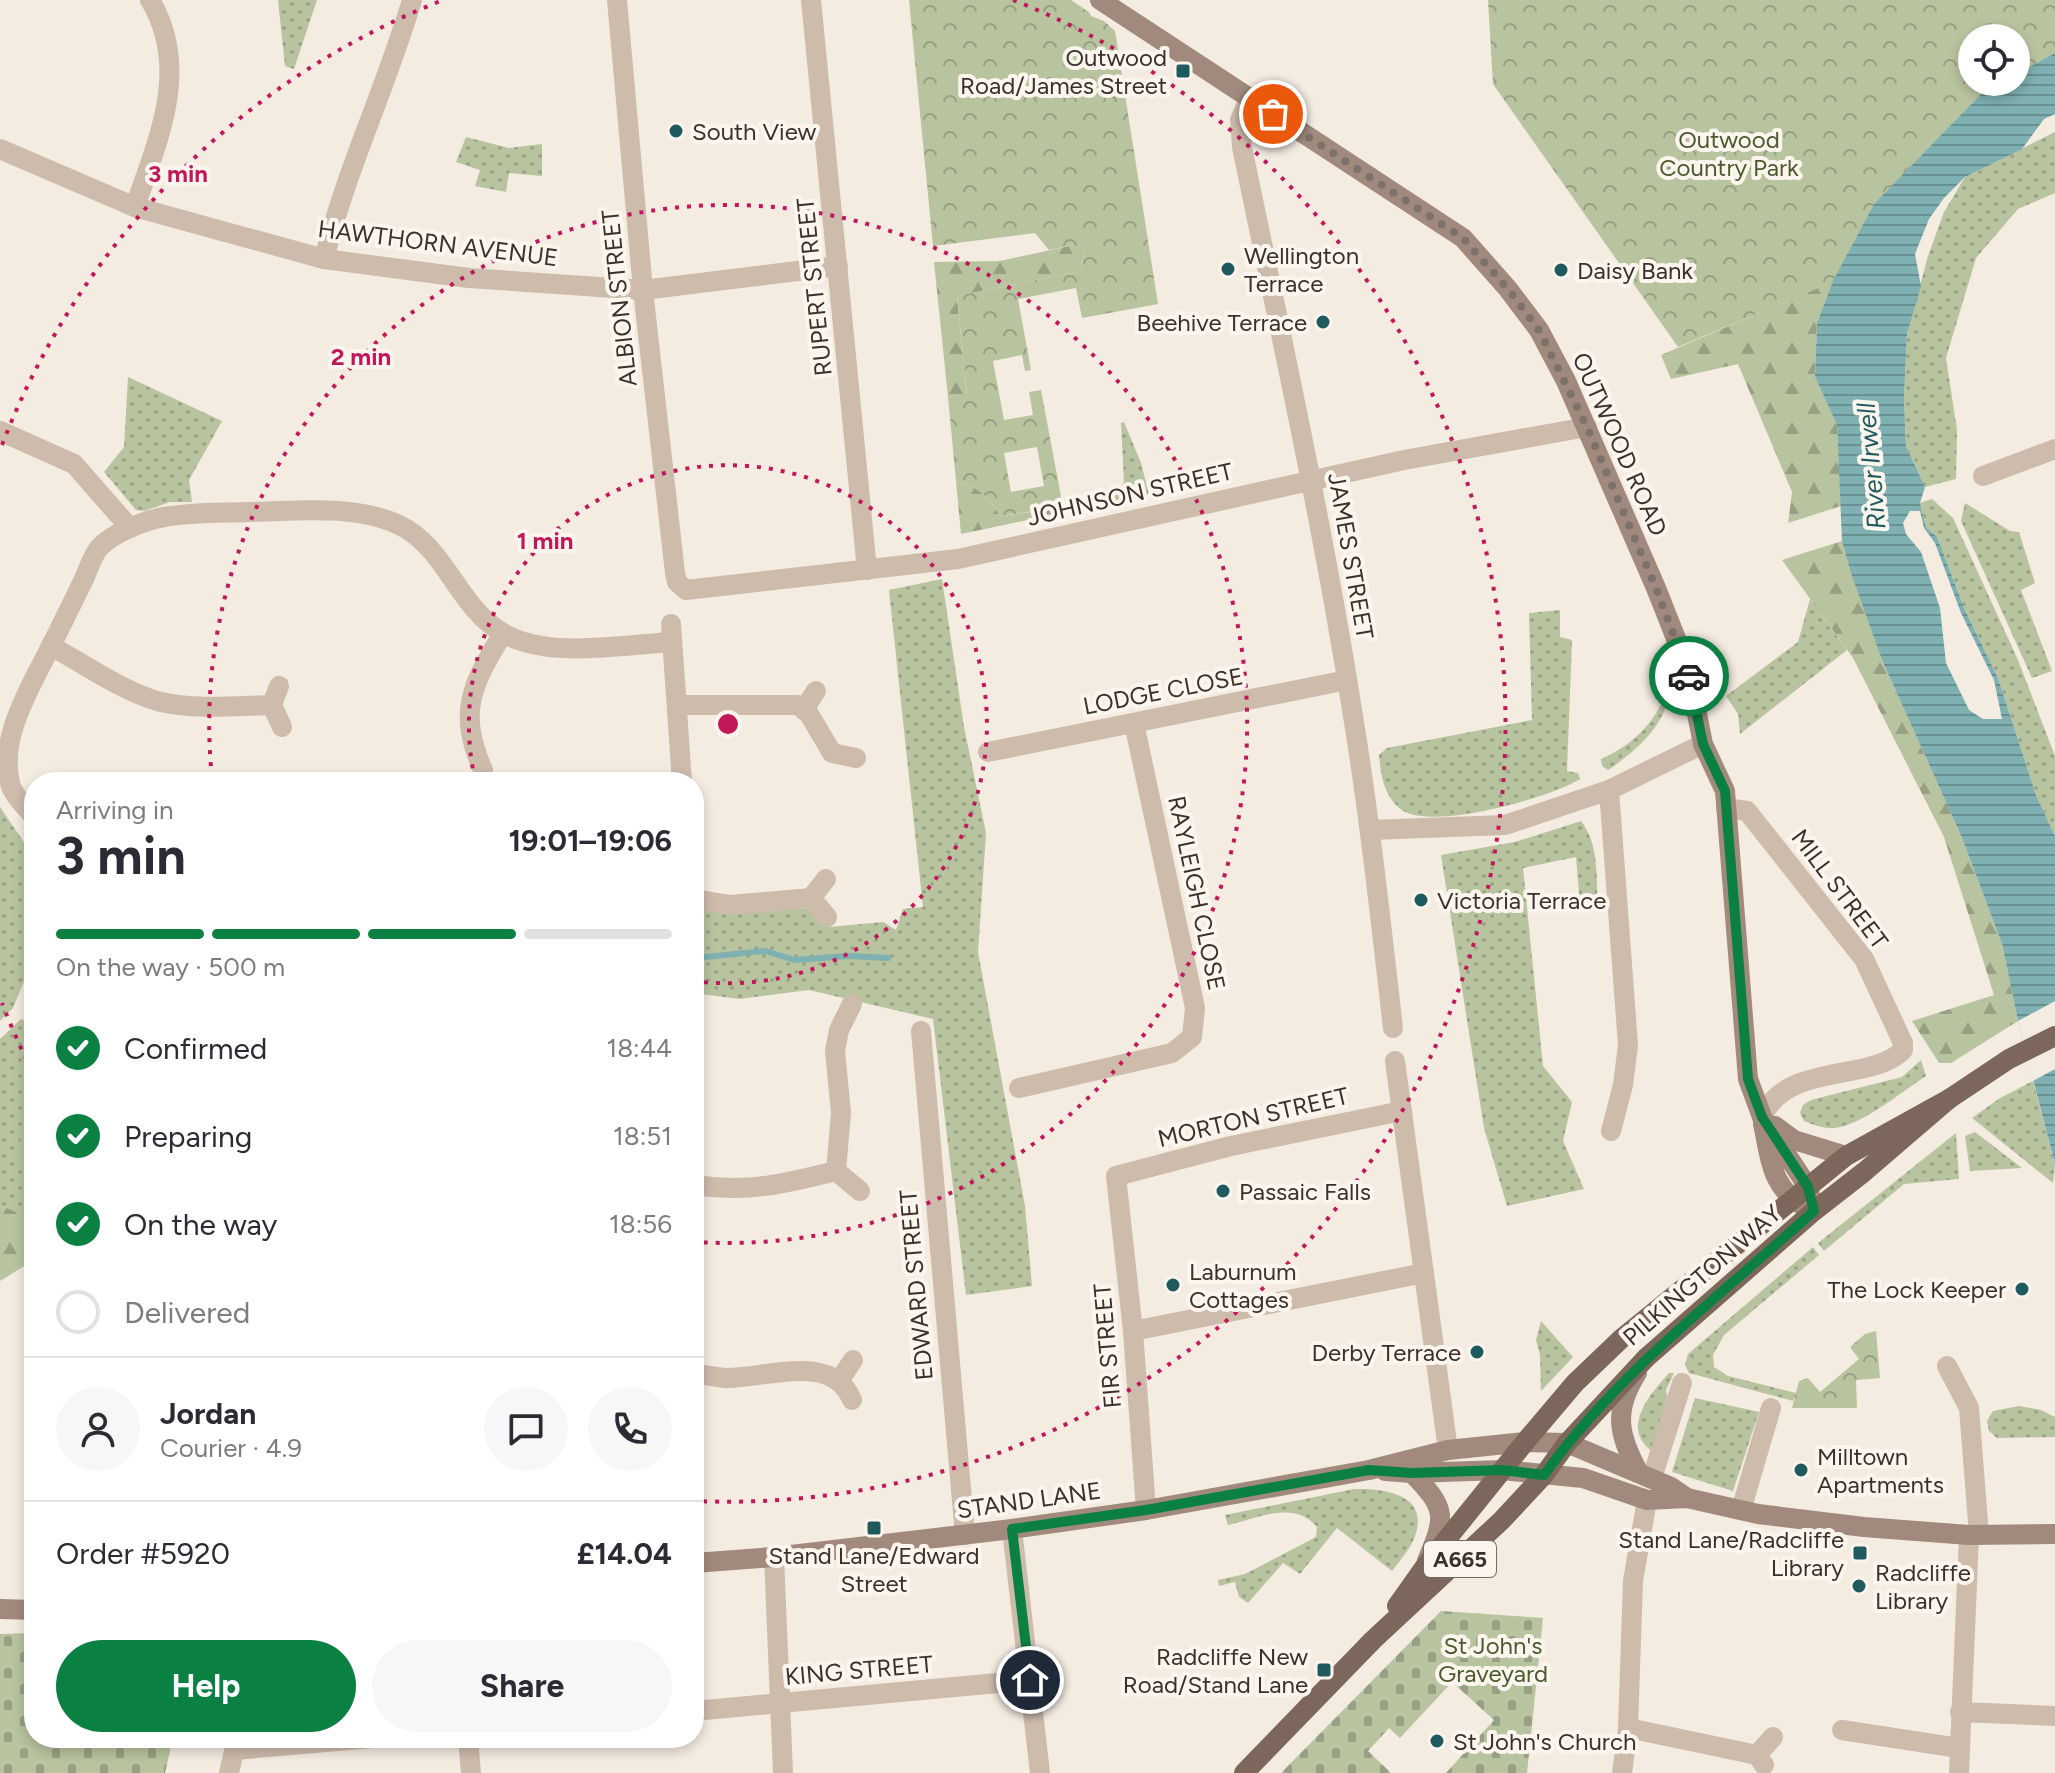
<!DOCTYPE html>
<meta charset="utf-8">
<style>
body{margin:0;font-family:Figtree,sans-serif;background:#f7f7f7;color:#2b2b33;height:100vh;display:flex;flex-direction:column;font-size:30px;white-space:nowrap}
*{box-sizing:border-box;margin:0}
p{font-size:26px;color:#7c7c81}
.icon{flex:none;width:44px;height:44px;fill:none;stroke:currentColor;stroke-width:2;stroke-linecap:round;stroke-linejoin:round}
.map{position:relative;flex:1;overflow:hidden}
.side{position:absolute;left:24px;top:772px;width:680px;height:976px;display:flex;flex-direction:column;background:#fff;border-radius:32px;box-shadow:0 4px 12px #0003}
.side>*{flex:none}
.buttons{position:absolute;left:1958px;top:24px;display:grid;gap:16px}
.buttons a{display:grid;place-items:center;width:72px;height:72px;border-radius:50%;background:#fff;box-shadow:0 4px 12px #0003;font-size:40px}
.pin{position:absolute;display:grid;place-items:center;width:68px;height:68px;color:#fff;margin:-34px;border:4px solid #fff;border-radius:50%;box-shadow:0 2px 8px #0007}
.courier{position:absolute;display:grid;place-items:center;width:80px;height:80px;margin:-40px;border:6px solid #0b8043;border-radius:50%;background:#fff;color:#222;box-shadow:0 2px 10px #0007}
.overview em{font-style:normal;font-weight:700}
.overview div{display:flex;flex-direction:column-reverse}
.overview{display:flex;align-items:center;justify-content:space-between;height:136px;padding:0 32px}
h1{font-size:52px;font-weight:700;line-height:60px}
.bar{display:grid;grid-template-columns:repeat(4,1fr);gap:12px 8px;align-content:center;height:96px;padding:0 32px}
.bar i{height:10px;border-radius:6px;background:#e1e1e2}
.bar .active{background:#0b8043}
.bar p{grid-column:span 4}
.line{display:flex;align-items:center;gap:20px;padding:0 32px;border-top:2px solid #e1e1e2}
.line div{flex:1}
.round{display:grid;place-items:center;flex:none;width:84px;height:84px;border-radius:42px;background:#f7f7f7}
ol{padding:0 32px;list-style:none}
li{display:flex;align-items:center;gap:24px;height:88px}
li p{margin-inline-start:auto}
li .icon{padding:8px;border-radius:50%;background:#0b8043;color:#fff;stroke-width:4}
li:last-child{color:#7c7c81}
li i{width:44px;height:44px;border:4px solid #e1e1e2;border-radius:50%}
.action{display:flex;gap:16px;margin-top:auto;padding:16px 32px}
.action a{flex:1;height:92px;border-radius:48px;background:#0b8043;color:#fff;font-size:32px;font-weight:700;line-height:92px;text-align:center}
.action a+a{background:#f7f7f7;color:#2b2b33}
.map>svg:first-child{display:block}
</style>
<div class="map">
<svg width="2055" height="1773" viewBox="0 0 2055 1773">
<defs>
<pattern id="grass-dots" width="8" height="8" patternUnits="userSpaceOnUse" patternTransform="scale(2)"><rect width="8" height="8" fill="#b8c4a0"/><path d="M2 2h.1M6 6h.1" fill="none" stroke="#97a083" stroke-width="1.8" stroke-linecap="round"/></pattern>
<pattern id="forest-firs" width="22" height="20" patternUnits="userSpaceOnUse" patternTransform="scale(2)"><rect width="22" height="20" fill="#b8c4a0"/><path d="M5 1l3.5 6h-7zM16 11l3.5 6h-7z" fill="#97a083"/></pattern>
<pattern id="cemetery-stones" width="16" height="16" patternUnits="userSpaceOnUse" patternTransform="scale(2)"><rect width="16" height="16" fill="#b8c4a0"/><path d="M2 7V4a2 2 0 0 1 4 0v3zM10 15v-3a2 2 0 0 1 4 0v3z" fill="#97a083"/></pattern>
<pattern id="park-crowns" width="20" height="18" patternUnits="userSpaceOnUse" patternTransform="scale(2)"><rect width="20" height="18" fill="#b8c4a0"/><path d="M2 6a3 3 0 1 1 6 0M12 15a3 3 0 1 1 6 0" fill="none" stroke="#97a083"/></pattern>
<pattern id="water-rules" width="6" height="5" patternUnits="userSpaceOnUse" patternTransform="scale(2)"><rect width="6" height="5" fill="#7fb0b2"/><path d="M0 2.5h6" fill="none" stroke="#699091"/></pattern>
</defs>
<rect width="100%" height="100%" fill="#f4ebe1"/>
<g fill="url(#grass-dots)">
<path d="M278 0H317L294 69 285 66Z"/>
<path d="M2055 132V193L2018 209 1976 258 1946 358 1957 430 1956 479 1925 487 1906 446 1904 398 1907 334 1928 256 1944 212 1965 177Z"/>
<path d="M466 137 509 148 542 144V176L509 173 506 192 475 186 480 170 456 162Z"/>
<path d="M128 377 222 421 189 480 192 502H170L144 511 136 510 104 472 124 447Z"/>
<path d="M1124 422 1141 463 1149 494 1111 502 1124 482 1121 423Z"/>
<path d="M1932 499 1953 518 2018 660 2055 756V836L2036 795 1998 678 1965 610 1937 537 1926 527 1920 503Z"/>
<path d="M1965 503 2010 531 2019 532 2035 583 2021 590 2052 671 2032 678 1961 521Z"/>
<path d="M942 579 964 727 986 833 978 952 1025 1206 1032 1286 966 1295 933 1019 809 990 739 999 694 993V907L814 909 829 927 883 922 896 930 903 909 923 907 889 590Z"/>
<path d="M1810 599 1847 650 1740 734 1738 714 1726 696 1798 642Z"/>
<path d="M1560 610V637L1572 640 1567 771 1578 773 1580 779C1550 798 1432 831 1402 810 1384 797 1381 776 1379 755L1387 748 1532 720 1529 613Z"/>
<path d="M1670 682C1672 720 1637 751 1608 770L1602 766 1601 759C1636 744 1660 717 1670 682Z"/>
<path d="M0 807 34 857V957L13 1008 0 1021Z"/>
<path d="M1581 821C1599 844 1596 875 1598 903L1580 904 1576 857 1523 868 1543 1066 1572 1102 1563 1141 1584 1189 1507 1206 1484 1128 1441 855 1515 842Z"/>
<path d="M21 1019 34 1025V1120L28 1122 15 1157 34 1174V1220L0 1205V1039Z"/>
<path d="M1921 1060 1926 1076C1901 1092 1864 1124 1835 1128 1824 1129 1814 1125 1804 1121L1800 1113 1803 1105 1811 1100 1902 1077Z"/>
<path d="M2033 1081 2055 1166 2053 1183 1972 1118 2000 1098Z"/>
<path d="M1975 1132 2022 1168 1970 1171 1965 1136Z"/>
<path d="M1956 1133 1959 1179 1904 1184 1824 1251 1818 1243Z"/>
<path d="M1813 1247 1819 1255 1724 1335 1713 1355 1714 1367 1728 1376 1796 1393 1793 1401 1689 1373 1685 1365 1688 1354Z"/>
<path d="M1541 1321 1573 1357 1541 1391 1540 1355 1536 1340Z"/>
<path d="M1669 1373H1674L1666 1390 1667 1397 1652 1451C1620 1428 1651 1393 1669 1373Z"/>
<path d="M1695 1398 1759 1412 1733 1491 1672 1472Z"/>
<path d="M2019 1406 2041 1410 2055 1417V1437L1997 1438 1989 1431 1987 1421 1993 1411Z"/>
<path d="M1354 1489C1381 1488 1428 1493 1416 1533 1412 1547 1401 1559 1392 1571L1337 1528 1300 1574 1283 1563 1248 1603 1239 1597 1235 1582 1219 1586 1218 1580 1245 1574 1316 1537 1317 1527C1294 1500 1258 1518 1228 1525L1225 1515Z"/>
</g>
<g fill="url(#forest-firs)">
<path d="M1930 0H2055V53L2016 74V38H1972V82H2001L1984 91 1874 204 1833 282 1817 323 1815 377 1837 425 1841 506 1788 523 1792 492 1738 364 1671 379 1661 355 1787 301Z"/>
<path d="M1074 245 1084 252 1081 271 957 296 967 395 948 397 934 262 1000 261Z"/>
<path d="M956 481C979 486 988 497 1000 516L1069 507 1071 511 961 534Z"/>
<path d="M1842 541 1882 660 1962 838 2002 944 2018 1021 1951 1063H1939L1912 1021 1994 995 1944 837 1853 658 1782 560Z"/>
<path d="M34 1120V1174L14 1157 28 1121Z"/>
<path d="M0 1205 34 1220V1260L0 1281Z"/>
</g>
<g fill="url(#cemetery-stones)">
<path d="M1441 1611 1543 1618 1527 1773H1446L1494 1720 1452 1682 1400 1738 1389 1728 1368 1751 1391 1773H1281Z"/>
<path d="M34 1633V1738H173L165 1773H0V1634Z"/>
</g>
<g fill="url(#park-crowns)" fill-rule="evenodd">
<path d="M909 0H1071L1089 12 1091 16 1104 21 1115 31 1158 304 1082 318 1076 288 1018 299 1031 370 1025 371 1022 355 993 361 1004 420 1033 415 1029 392 1041 390 1063 507 1000 516C988 497 979 486 956 481L948 397 967 394 957 296 1081 271 1084 253 1074 245 1049 250 1035 233 933 246ZM1037 447 1044 486 1011 492 1004 453Z"/>
<path d="M1488 0H2055V53L2016 74V38H1972V82H2001L1984 91 1874 204 1833 282 1678 347 1493 84Z"/>
<path d="M1876 1331 1880 1378 1856 1380 1857 1408H1792L1799 1381 1808 1378 1820 1392 1859 1359 1850 1347 1865 1334Z"/>
</g>
<path fill="url(#water-rules)" fill-rule="evenodd" d="M2055 53V114L2044 119 2022 149 1965 177 1944 198 1929 219 1915 254 1921 286 1907 334 1904 398 1906 446 1925 487 1920 503 1926 527 1937 537 1965 610 1998 678 2036 795 2055 836V1188V1165L2018 1021 2002 944 1962 838 1882 660 1851 573 1842 541 1837 425 1815 377 1817 323 1833 281 1874 204 1984 91 2001 82H2016V74ZM1910 511H1920L1924 528 1935 543 1961 613 1994 680 2002 719H1983L1969 710 1946 663 1940 608 1921 552 1906 534 1903 523Z"/>
<path fill="#f4ebe1" d="M2055 1001V1069L2033 1081 2018 1021Z"/>
<g fill="none" stroke-linecap="round" stroke-linejoin="round">
<path stroke="#7fb0b2" stroke-width="6" d="M696 958 765 951 795 960 848 956 888 958"/>
<g stroke="#cdbbac" stroke-width="20">
<path d="M617 0 643 290 675 573 677 582 686 590 958 559 1404 460 1587 427"/>
<path d="M811 0 867 570"/>
<path d="M1250 98 1240 120 1242 147C1281 336 1323 525 1353 716 1370 820 1381 924 1393 1028"/>
<path d="M0 149 135 207 324 259 469 278 643 290 838 266"/>
<path d="M135 207C158 139 191 69 150 0"/>
<path d="M324 259C346 170 386 88 412 0"/>
<path d="M0 431 74 464 130 528"/>
<path d="M1983 476 2055 449"/>
<path d="M671 624 682 782"/>
<path d="M51 646C82 663 127 694 161 702 197 710 235 706 272 705"/>
<path d="M279 686 272 705 282 727"/>
<path d="M677 705H798L809 714 832 753 856 758"/>
<path d="M804 709 816 691"/>
<path d="M988 752 1347 680"/>
<path d="M483 770C457 711 472 685 503 633"/>
<path d="M1609 790 1628 1045 1623 1085 1611 1131"/>
<path d="M1726 808 1747 811 1864 959 1903 1043V1050C1871 1083 1787 1061 1762 1117"/>
<path d="M34 817C27 808 12 794 10 783 1 744 20 707 37 673 53 643 68 612 83 581 88 571 92 556 99 548 111 534 145 520 164 517 192 512 220 513 249 512 296 511 355 504 399 525 446 547 458 608 503 633 547 659 621 645 671 642"/>
<path d="M1371 830 1505 825 1609 790 1703 744"/>
<path d="M826 879 811 898 827 917"/>
<path d="M694 899 730 905 811 898"/>
<path d="M852 1004 839 1030 835 1051 841 1113 836 1171 860 1191"/>
<path d="M921 1031 965 1535"/>
<path d="M1395 1061 1448 1450"/>
<path d="M1019 1088 1172 1053 1192 1037 1195 1008 1134 723"/>
<path d="M694 1185C748 1193 784 1184 836 1171"/>
<path d="M1133 1331 1424 1273"/>
<path d="M1947 1366 1969 1408 1979 1535"/>
<path d="M694 1373C704 1375 715 1377 725 1378 765 1379 832 1351 852 1400"/>
<path d="M839 1381 853 1360"/>
<path d="M1652 1478 1682 1383"/>
<path d="M1146 1510 1133 1331 1116 1176 1231 1146 1402 1111"/>
<path d="M1741 1510 1771 1408"/>
<path d="M1012 1529 1040 1773"/>
<path d="M774 1557 783 1773"/>
<path d="M694 1711 1030 1680"/>
<path d="M1960 1712 2055 1716"/>
<path d="M1628 1728 1757 1755"/>
<path d="M1842 1730 1959 1748"/>
<path d="M468 1738 471 1773"/>
<path d="M234 1750 373 1738"/>
<path d="M1764 1765 1757 1755 1773 1737"/>
<path d="M229 1773 237 1738"/>
<path d="M1622 1773 1628 1728 1633 1581 1647 1500"/>
<path d="M1959 1773 1969 1535"/>
</g>
<g stroke="#a18a7d" stroke-width="20">
<path d="M1100 0 1463 238 1508 289 1539 330 1566 381 1656 588 1688 669 1703 744 1725 791 1748 1079 1762 1117 1808 1187 1814 1211"/>
<path d="M1763 1124C1771 1161 1771 1189 1807 1208"/>
<path d="M1775 1126 1794 1140 1846 1156"/>
<path d="M1637 1373C1613 1411 1618 1435 1639 1473"/>
<path d="M1385 1471 1412 1473 1502 1470 1583 1478 1647 1500 1687 1498 1758 1514 1864 1527 1969 1535 2055 1534"/>
<path d="M1412 1473C1447 1509 1446 1516 1427 1561"/>
<path d="M694 1563 774 1557 1012 1529 1146 1510 1369 1470 1448 1450 1525 1442 1567 1443 1671 1487 1687 1498"/>
<path d="M0 1609 34 1610"/>
</g>
<g stroke="#7d675c" stroke-width="20">
<path d="M1397 1606 1426 1565 1525 1442 1575 1383 1621 1339 1846 1156 1949 1099 2009 1059 2055 1036"/>
<path d="M1244 1773 1373 1640 1501 1521 1544 1475 1567 1443 1646 1358 1814 1211 1864 1172 1949 1099"/>
</g>
</g>
<g fill="none" stroke-linecap="round" stroke-linejoin="round">
<path stroke="#7c716b" stroke-width="8" stroke-dasharray="0 14.4" d="M1273 114 1463 238 1508 289 1539 330 1587 427 1656 588 1689 676"/>
<path stroke="#0b8043" stroke-width="10" d="M1030 1680 1012 1529 1146 1510 1369 1470 1412 1473 1502 1470 1544 1475C1618 1372 1720 1296 1814 1211L1808 1187 1762 1117 1748 1079 1725 791 1703 744 1689 676"/>
</g>
<g fill="none" stroke="#c2185b" stroke-width="4" stroke-dasharray="4 8">
<path d="M475 780A259 259 0 1 1 694 981"/>
<path d="M212 778A519 519 0 1 1 696 1242"/>
<path d="M32 1071A778 778 0 0 1 2 1003M2 445A778 778 0 0 1 443 0M1013 0A778 778 0 0 1 694 1501"/>
</g>
<g fill="#1f5a5e" stroke="#fbf5ee" stroke-width="3">
<rect x="1175" y="63" width="16" height="16" rx="4"/>
<circle cx="676" cy="131" r="8"/>
<circle cx="1228" cy="269" r="8"/>
<circle cx="1561" cy="270" r="8"/>
<circle cx="1323" cy="322" r="8"/>
<circle cx="1421" cy="900" r="8"/>
<circle cx="1223" cy="1191" r="8"/>
<circle cx="1173" cy="1285" r="8"/>
<circle cx="2022" cy="1289" r="8"/>
<circle cx="1477" cy="1352" r="8"/>
<circle cx="1801" cy="1470" r="8"/>
<rect x="866" y="1520" width="16" height="16" rx="4"/>
<rect x="1852" y="1545" width="16" height="16" rx="4"/>
<circle cx="1859" cy="1586" r="8"/>
<rect x="1316" y="1662" width="16" height="16" rx="4"/>
<circle cx="1437" cy="1741" r="8"/>
</g>
<g text-anchor="middle" dominant-baseline="central" stroke-width="8" stroke-linejoin="round" paint-order="stroke">
<rect fill="#fbf5ee" stroke="#756b66" stroke-width="2" x="1424" y="1541" width="72" height="36" rx="6"/>
<g font-size="22" font-weight="bold" fill="#3b302b">
<text x="1460" y="1559">A665</text>
</g>
<g font-size="24" fill="#3b302b" stroke="#fbf5ee" text-anchor="start">
<text x="1167" y="57" text-anchor="end">Outwood<tspan x="1167" dy="28">Road/James Street</tspan></text>
<text x="692" y="131">South View</text>
<text x="1244" y="255">Wellington<tspan x="1244" dy="28">Terrace</tspan></text>
<text x="1577" y="270">Daisy Bank</text>
<text x="1307" y="322" text-anchor="end">Beehive Terrace</text>
<text x="1437" y="900">Victoria Terrace</text>
<text x="1239" y="1191">Passaic Falls</text>
<text x="1189" y="1271">Laburnum<tspan x="1189" dy="28">Cottages</tspan></text>
<text x="2006" y="1289" text-anchor="end">The Lock Keeper</text>
<text x="1461" y="1352" text-anchor="end">Derby Terrace</text>
<text x="1817" y="1456">Milltown<tspan x="1817" dy="28">Apartments</tspan></text>
<text x="1844" y="1539" text-anchor="end">Stand Lane/Radcliffe<tspan x="1844" dy="28">Library</tspan></text>
<text x="874" y="1555" text-anchor="middle">Stand Lane/Edward<tspan x="874" dy="28">Street</tspan></text>
<text x="1875" y="1572">Radcliffe<tspan x="1875" dy="28">Library</tspan></text>
<text x="1308" y="1656" text-anchor="end">Radcliffe New<tspan x="1308" dy="28">Road/Stand Lane</tspan></text>
<text x="1453" y="1741">St John's Church</text>
</g>
<g font-size="24" fill="#4a5a2e" stroke="#fbf5ee">
<text x="1729" y="139">Outwood<tspan x="1729" dy="28">Country Park</tspan></text>
<text x="1493" y="1645">St John's<tspan x="1493" dy="28">Graveyard</tspan></text>
</g>
<g font-size="24" fill="#3b302b" stroke="#fbf5ee">
<text transform="translate(438 243) rotate(7)">HAWTHORN AVENUE</text>
<text transform="translate(814 287) rotate(-96)">RUPERT STREET</text>
<text transform="translate(619 298) rotate(-96)">ALBION STREET</text>
<text transform="translate(1620 444) rotate(66)">OUTWOOD ROAD</text>
<text transform="translate(1130 494) rotate(-13)">JOHNSON STREET</text>
<text transform="translate(1351 556) rotate(80)">JAMES STREET</text>
<text transform="translate(1163 691) rotate(-11)">LODGE CLOSE</text>
<text transform="translate(1840 889) rotate(53)">MILL STREET</text>
<text transform="translate(1197 893) rotate(78)">RAYLEIGH CLOSE</text>
<text transform="translate(1253 1117) rotate(-13)">MORTON STREET</text>
<text transform="translate(1702 1275) rotate(-41)">PILKINGTON WAY</text>
<text transform="translate(916 1285) rotate(-95)">EDWARD STREET</text>
<text transform="translate(1107 1346) rotate(-95)">FIR STREET</text>
<text transform="translate(1029 1500) rotate(-8)">STAND LANE</text>
<text transform="translate(859 1670) rotate(-5)">KING STREET</text>
</g>
<g font-size="26" font-style="italic" fill="#1f5a5e" stroke="#fbf5ee">
<text transform="translate(1871 466) rotate(-95)">River Irwell</text>
</g>
</g>
<circle cx="728" cy="724" r="12" fill="#c2185b" stroke="#fbf5ee" stroke-width="4"/>
<g font-size="24" text-anchor="middle" font-weight="bold" fill="#c2185b" stroke="#fbf5ee" stroke-width="8" stroke-linejoin="round" paint-order="stroke">
<text x="178" y="182">3 min</text>
<text x="361" y="365">2 min</text>
<text x="545" y="549">1 min</text>
</g>
</svg>
<div class="buttons">
<a><svg class="icon" aria-label="locate" viewBox="0 0 24 24"><circle cx="12" cy="12" r="6"/><path d="M12 2v4M12 18v4M2 12h4M18 12h4"/></svg></a>
</div>
<div class="pin" style="left:1273px;top:114px;background:#ea580c"><svg class="icon" aria-label="bag" viewBox="0 0 24 24"><path d="M5 8h14l-1 12H6zM9 8a3 3 0 0 1 6 0"/></svg></div>
<div class="pin" style="left:1030px;top:1680px;background:#1f2937"><svg class="icon" aria-label="home" viewBox="0 0 24 24"><path d="M3 11l9-7 9 7M6 9v11h12V9"/></svg></div>
<div class="courier" style="left:1689px;top:676px"><svg class="icon" aria-label="car" viewBox="0 0 24 24"><path d="M5 17H2v-5l4-1 3-4h7l3 4 3 1v5h-3M9 17h6M6 11h13"/><circle cx="7" cy="17" r="2"/><circle cx="17" cy="17" r="2"/></svg></div>
<section class="side">
<div class="overview"><div><h1>3 min</h1><p>Arriving in</p></div><em>19:01–19:06</em></div>
<div class="bar"><i class="active"></i><i class="active"></i><i class="active"></i><i></i><p>On the way · 500 m</p></div>
<ol>
<li><svg class="icon" aria-label="check" viewBox="0 0 24 24"><path d="M5 12l5 5 9-10"/></svg>Confirmed<p>18:44</p></li>
<li><svg class="icon" aria-label="check" viewBox="0 0 24 24"><path d="M5 12l5 5 9-10"/></svg>Preparing<p>18:51</p></li>
<li><svg class="icon" aria-label="check" viewBox="0 0 24 24"><path d="M5 12l5 5 9-10"/></svg>On the way<p>18:56</p></li>
<li><i></i>Delivered</li>
</ol>
<div class="line" style="height:144px"><a class="round"><svg class="icon" aria-label="person" viewBox="0 0 24 24"><circle cx="12" cy="8" r="4"/><path d="M4 21q1-7 8-7t8 7"/></svg></a><div><b>Jordan</b><p>Courier · 4.9</p></div><a class="round"><svg class="icon" aria-label="chat" viewBox="0 0 24 24"><path d="M4 5h16v11H9l-5 4z"/></svg></a><a class="round"><svg class="icon" aria-label="phone" viewBox="0 0 24 24"><path d="M5 4h4l2 5-3 2q2 4 5 5l2-3 5 2v4C11 20 4 13 5 4z"/></svg></a></div>
<div class="line" style="height:104px"><div>Order #5920</div><b>£14.04</b></div>
<div class="action"><a>Help</a><a>Share</a></div>
</section>
</div>
